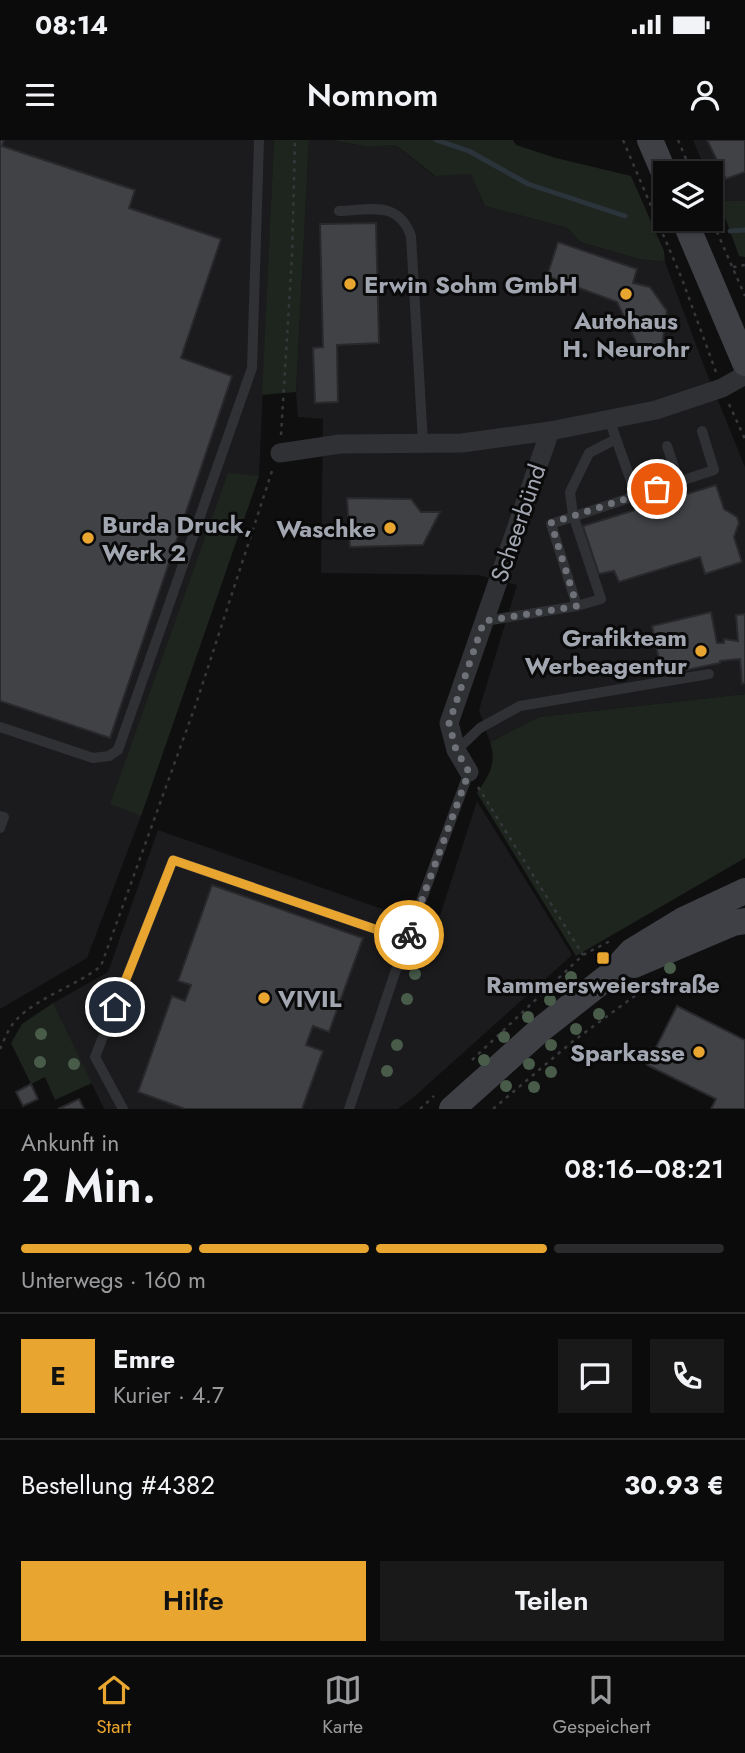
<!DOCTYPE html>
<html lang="de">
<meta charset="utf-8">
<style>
body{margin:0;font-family:Jost,sans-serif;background:#19191a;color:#f1f3f6;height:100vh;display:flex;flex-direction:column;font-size:26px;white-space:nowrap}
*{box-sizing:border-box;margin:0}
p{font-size:23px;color:#9a9b9d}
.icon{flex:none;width:38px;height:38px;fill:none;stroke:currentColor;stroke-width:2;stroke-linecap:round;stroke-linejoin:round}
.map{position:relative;height:969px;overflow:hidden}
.sheet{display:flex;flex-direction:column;background:#0b0b0c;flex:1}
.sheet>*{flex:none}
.tools{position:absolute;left:653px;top:21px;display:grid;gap:14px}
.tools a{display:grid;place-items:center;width:70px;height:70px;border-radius:0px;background:#0b0b0c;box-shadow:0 2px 5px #0004,0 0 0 2px #2b2b2d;font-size:35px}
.pin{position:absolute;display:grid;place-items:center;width:60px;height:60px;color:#fff;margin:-30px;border:4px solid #fff;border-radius:50%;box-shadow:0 2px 7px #0007}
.courier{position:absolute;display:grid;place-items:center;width:70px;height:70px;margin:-35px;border:5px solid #e8a52f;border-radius:50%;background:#fff;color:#222;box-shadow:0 2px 9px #0007}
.overview em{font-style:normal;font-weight:600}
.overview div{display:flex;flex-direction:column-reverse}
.overview{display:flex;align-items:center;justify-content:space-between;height:119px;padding:0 21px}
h1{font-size:46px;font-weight:600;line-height:52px}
.bar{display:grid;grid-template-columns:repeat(4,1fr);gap:10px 7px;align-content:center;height:84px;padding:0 21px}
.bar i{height:9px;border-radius:5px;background:#2b2b2d}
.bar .selected{background:#e8a52f}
.bar p{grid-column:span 4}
.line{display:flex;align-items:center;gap:18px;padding:0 21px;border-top:2px solid #2b2b2d}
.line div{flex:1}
.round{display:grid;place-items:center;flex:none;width:74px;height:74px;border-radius:0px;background:#19191a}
.cta{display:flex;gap:14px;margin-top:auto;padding:14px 21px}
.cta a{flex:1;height:80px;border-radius:0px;background:#e8a52f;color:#111;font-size:28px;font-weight:600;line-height:80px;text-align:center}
.cta a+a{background:#19191a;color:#f1f3f6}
.status{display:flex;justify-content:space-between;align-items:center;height:49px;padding:0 35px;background:#0b0b0c;direction:ltr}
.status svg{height:19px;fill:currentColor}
header{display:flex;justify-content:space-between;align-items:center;height:91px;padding:0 21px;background:#0b0b0c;font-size:32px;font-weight:600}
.menu{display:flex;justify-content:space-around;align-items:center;height:98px;border-top:2px solid #2b2b2d;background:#0b0b0c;font-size:19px;color:#9a9b9d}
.menu a{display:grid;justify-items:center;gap:4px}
.menu .selected{color:#e8a52f}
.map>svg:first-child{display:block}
</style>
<div class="status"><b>08:14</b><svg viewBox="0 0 49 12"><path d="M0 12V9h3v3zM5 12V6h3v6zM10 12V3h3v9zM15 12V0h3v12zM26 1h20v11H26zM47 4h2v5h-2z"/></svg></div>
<header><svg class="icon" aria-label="menu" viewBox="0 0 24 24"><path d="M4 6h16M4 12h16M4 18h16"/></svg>Nomnom<svg class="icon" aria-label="person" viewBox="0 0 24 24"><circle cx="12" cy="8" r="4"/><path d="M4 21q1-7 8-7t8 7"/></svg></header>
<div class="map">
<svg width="745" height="969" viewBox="0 0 745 969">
<rect width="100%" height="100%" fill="#0f0f10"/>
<g fill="#1b1b1d">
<path d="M0 0H274L259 336 141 676 87 818 0 869Z"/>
<path d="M309 0H331L369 7 396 5 434 36 471 33 485 66 569 88 580 102 639 119 665 122 704 226 745 327V554L539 577 490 602 479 570 517 445 478 435 321 433 323 279 298 277 296 252Z"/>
<path d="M693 0H745V61H719L711 41 710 33H707Z"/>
<path d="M477 661 572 815 415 956 398 969H104L53 863 108 832 158 690 436 788Z"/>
</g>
<g fill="#1e241e">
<path d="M274 0H309L296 252 262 255Z"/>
<path d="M331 0H513L516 5 556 18 631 36 664 111 665 122 639 119 580 102 568 88 485 66 471 34 435 36 396 5 369 7Z"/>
<path d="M719 61H745V117L739 116Z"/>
<path d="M228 333 259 336 141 676 110 664Z"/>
<path d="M745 554V718L576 816 477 653C489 635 497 624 490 602L539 577Z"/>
<path d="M53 863 92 943 55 960 45 937 31 944 11 903 22 884Z"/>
</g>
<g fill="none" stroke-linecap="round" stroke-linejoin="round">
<g stroke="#2b343a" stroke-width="5">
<path d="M436 0 469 11 528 44 625 76"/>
<path d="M730 91 745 90"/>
</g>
</g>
<g fill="#404246" stroke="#29292c" stroke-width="2">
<path d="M0 0H4L2 6 135 50 129 68 221 99 181 218 232 236 110 598 0 561Z"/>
<path d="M707 0H745V32L726 39Z"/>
<path d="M376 83 379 203 337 205 338 262 315 263 313 208 323 207 320 84Z"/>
<path d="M558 102 637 129 633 143 650 147 667 171 662 205 644 219 617 162 547 136Z"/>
<path d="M716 345 724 369 737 377 739 383 734 397 742 422 705 434 700 417 619 442 614 431 599 434 583 386Z"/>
<path d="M347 358 411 359 421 372H440L423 405 350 407Z"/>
<path d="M711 472 717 503H724V499L738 501 736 475 745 474V543L742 544 740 519 720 521V523L662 535 652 486Z"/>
<path d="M212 745 363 798 329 892 313 886 306 905 323 911 302 969H185L138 952 172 856 185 861 191 845 178 841Z"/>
<path d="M677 866 745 900V969H711L716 959 647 925Z"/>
<path d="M31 944 38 959 23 966 16 952Z"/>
<path d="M79 959 84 969H58Z"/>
</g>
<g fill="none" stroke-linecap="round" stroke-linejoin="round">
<g stroke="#36383c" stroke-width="2.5" stroke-dasharray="3.5 5" stroke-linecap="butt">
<path d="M623 0 682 139 716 232"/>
<path d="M678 0 692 33"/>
<path d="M710 76 745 156"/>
<path d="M733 127 745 125"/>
<path d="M729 264 745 299"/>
<path d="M281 295 292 116 295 0"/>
<path d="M478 647 583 815"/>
<path d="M0 909C4 900 9 887 16 880 38 857 76 846 101 826L196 564 273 328"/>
<path d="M472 920 583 815 612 800"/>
<path d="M420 969 434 956"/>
<path d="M493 969 572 902 655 841"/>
</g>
<g stroke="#303135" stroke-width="10">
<path d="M339 71C370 70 398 60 411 96L423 303"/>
<path d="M609 279 636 355"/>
<path d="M667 306 679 342"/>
<path d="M577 466 551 384 714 330 702 291"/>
<path d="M485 481 577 466 601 459 573 375 570 352 589 313 616 299"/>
<path d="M0 587 93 618 109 616 118 610 252 228 259 0"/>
<path d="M457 610 480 588 520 566 709 534"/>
<path d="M0 676 4 677 0 688"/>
<path d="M123 969 95 917 173 720 407 800"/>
<path d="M349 969 400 818 469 632"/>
</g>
<g stroke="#303135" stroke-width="19">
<path d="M280 313 340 304 462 303 550 291 656 270 722 248 745 235"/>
<path d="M469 632 456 610 449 583 550 291"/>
</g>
<g stroke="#3e4045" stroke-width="26">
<path d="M650 0 665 35"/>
<path d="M684 79 745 223"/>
<path d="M634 825 733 783 745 781"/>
<path d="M452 969 540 890 610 835 632 811 683 780 745 751"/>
</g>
</g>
<g fill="#495c4a">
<circle cx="670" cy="828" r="6"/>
<circle cx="415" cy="834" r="6"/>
<circle cx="571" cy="837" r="6"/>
<circle cx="407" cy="859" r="6"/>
<circle cx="550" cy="860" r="6"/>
<circle cx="599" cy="874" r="6"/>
<circle cx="528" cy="877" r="6"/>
<circle cx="576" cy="889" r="6"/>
<circle cx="41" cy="894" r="6"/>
<circle cx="504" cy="897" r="6"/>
<circle cx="397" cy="905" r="6"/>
<circle cx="551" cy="905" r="6"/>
<circle cx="484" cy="920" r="6"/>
<circle cx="40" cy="922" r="6"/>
<circle cx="74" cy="924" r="6"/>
<circle cx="529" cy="924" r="6"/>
<circle cx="387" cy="931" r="6"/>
<circle cx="551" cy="932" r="6"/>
<circle cx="506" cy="946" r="6"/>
<circle cx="534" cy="947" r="6"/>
</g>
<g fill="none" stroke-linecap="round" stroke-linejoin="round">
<path stroke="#6e7178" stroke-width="7" stroke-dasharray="0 12.6" d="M409 795 469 632 456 610 449 583 484 481 577 466 551 383 657 349"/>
<path stroke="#e8a52f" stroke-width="9" d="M115 867 173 720 407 800 409 795"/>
</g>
<g fill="#e8a52f" stroke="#0a0a0b" stroke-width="2.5">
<circle cx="350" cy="144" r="7"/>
<circle cx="626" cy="154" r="7"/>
<circle cx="390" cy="388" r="7"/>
<circle cx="88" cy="398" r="7"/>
<circle cx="701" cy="511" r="7"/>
<rect x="596" y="811" width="14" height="14" rx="3.5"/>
<circle cx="264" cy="858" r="7"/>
<circle cx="699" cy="912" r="7"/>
</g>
<g text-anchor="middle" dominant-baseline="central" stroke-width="6" stroke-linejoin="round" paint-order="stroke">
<g font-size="24" font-weight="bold" fill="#a1a6b0" stroke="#0a0a0b" text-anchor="start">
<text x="364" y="144">Erwin Sohm GmbH</text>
<text x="626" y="180" text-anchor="middle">Autohaus<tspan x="626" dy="28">H. Neurohr</tspan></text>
<text x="102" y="384">Burda Druck,<tspan x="102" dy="28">Werk 2</tspan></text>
<text x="376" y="388" text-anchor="end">Waschke</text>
<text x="687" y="497" text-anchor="end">Grafikteam<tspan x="687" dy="28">Werbeagentur</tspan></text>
<text x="603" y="844" text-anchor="middle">Rammersweierstraße</text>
<text x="278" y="858">VIVIL</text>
<text x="685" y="912" text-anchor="end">Sparkasse</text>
</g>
<g font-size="24" fill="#a1a6b0" stroke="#0a0a0b">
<text transform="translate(518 383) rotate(-71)">Scheerbünd</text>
</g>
</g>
</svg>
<div class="tools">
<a><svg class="icon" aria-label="layers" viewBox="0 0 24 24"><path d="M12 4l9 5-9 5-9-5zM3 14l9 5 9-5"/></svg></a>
</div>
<div class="pin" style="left:657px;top:349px;background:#ea580c"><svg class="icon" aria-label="bag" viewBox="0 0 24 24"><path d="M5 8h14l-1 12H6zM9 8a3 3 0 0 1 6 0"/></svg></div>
<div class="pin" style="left:115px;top:867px;background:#1f2937"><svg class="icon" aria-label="home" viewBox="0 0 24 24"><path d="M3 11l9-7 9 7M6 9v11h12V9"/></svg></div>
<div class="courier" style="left:409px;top:795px"><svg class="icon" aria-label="bike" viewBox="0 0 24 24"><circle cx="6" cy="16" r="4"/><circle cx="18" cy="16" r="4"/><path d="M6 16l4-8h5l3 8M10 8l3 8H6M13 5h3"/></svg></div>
</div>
<section class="sheet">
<div class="overview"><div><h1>2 Min.</h1><p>Ankunft in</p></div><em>08:16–08:21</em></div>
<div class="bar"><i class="selected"></i><i class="selected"></i><i class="selected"></i><i></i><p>Unterwegs · 160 m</p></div>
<div class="line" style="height:126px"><b class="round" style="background:#e8a52f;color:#111">E</b><div><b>Emre</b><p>Kurier · 4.7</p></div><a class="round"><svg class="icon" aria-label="chat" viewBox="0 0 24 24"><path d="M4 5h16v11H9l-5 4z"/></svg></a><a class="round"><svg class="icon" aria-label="phone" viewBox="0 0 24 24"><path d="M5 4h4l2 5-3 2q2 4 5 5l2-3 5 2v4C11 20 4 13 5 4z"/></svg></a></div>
<div class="line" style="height:91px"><div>Bestellung #4382</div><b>30.93 €</b></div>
<div class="cta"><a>Hilfe</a><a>Teilen</a></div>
</section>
<nav class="menu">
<a class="selected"><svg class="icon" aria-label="home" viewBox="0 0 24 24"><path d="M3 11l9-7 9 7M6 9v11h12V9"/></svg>Start</a>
<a><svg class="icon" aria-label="map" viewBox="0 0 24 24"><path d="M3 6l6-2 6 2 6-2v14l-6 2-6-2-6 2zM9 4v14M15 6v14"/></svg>Karte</a>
<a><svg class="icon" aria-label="saved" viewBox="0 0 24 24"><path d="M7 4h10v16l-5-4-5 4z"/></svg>Gespeichert</a>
</nav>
